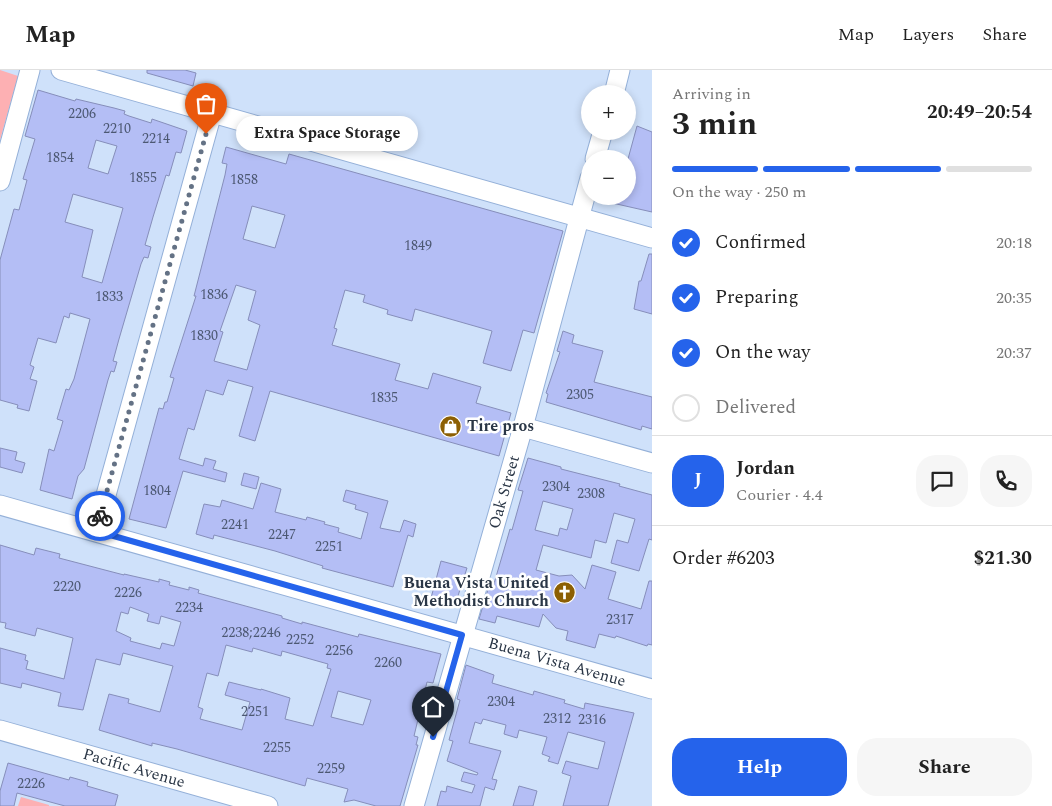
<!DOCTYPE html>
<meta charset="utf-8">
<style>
body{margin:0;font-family:Spectral,serif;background:#f6f6f6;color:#222;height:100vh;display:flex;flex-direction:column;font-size:19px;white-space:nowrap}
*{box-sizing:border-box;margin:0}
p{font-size:16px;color:#767676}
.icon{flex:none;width:28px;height:28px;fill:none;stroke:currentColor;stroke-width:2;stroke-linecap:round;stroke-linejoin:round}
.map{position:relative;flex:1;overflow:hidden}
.side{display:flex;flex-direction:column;background:#fff;width:400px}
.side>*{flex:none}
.fabs{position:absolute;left:581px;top:15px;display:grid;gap:10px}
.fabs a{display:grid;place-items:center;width:55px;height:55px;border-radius:50%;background:#fff;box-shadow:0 2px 8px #0003;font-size:25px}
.pin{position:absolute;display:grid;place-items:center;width:42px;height:42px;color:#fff;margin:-51px -21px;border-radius:50% 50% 50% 0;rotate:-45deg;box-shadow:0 0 5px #0007}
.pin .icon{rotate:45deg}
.courier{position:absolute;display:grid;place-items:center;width:50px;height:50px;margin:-25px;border:4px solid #2563eb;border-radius:50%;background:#fff;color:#222;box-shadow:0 1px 6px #0007}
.bubble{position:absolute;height:35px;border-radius:18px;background:#fff;box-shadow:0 2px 8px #0003;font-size:16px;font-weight:700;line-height:35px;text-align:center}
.head em{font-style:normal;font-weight:700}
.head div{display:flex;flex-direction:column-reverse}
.head{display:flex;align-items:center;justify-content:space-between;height:85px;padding:0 20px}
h1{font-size:32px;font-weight:700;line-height:38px}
.bar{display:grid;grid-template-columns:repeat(4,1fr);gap:8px 5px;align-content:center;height:60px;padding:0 20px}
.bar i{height:6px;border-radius:4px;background:#e0e0e0}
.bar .active{background:#2563eb}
.bar p{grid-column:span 4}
.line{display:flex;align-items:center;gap:12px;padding:0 20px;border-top:1px solid #e0e0e0}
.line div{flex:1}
.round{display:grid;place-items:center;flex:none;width:52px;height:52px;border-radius:20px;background:#f6f6f6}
ol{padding:0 20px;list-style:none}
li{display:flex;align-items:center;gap:15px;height:55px}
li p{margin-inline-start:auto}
li .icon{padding:5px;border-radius:50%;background:#2563eb;color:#fff;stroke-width:4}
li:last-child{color:#767676}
li i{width:28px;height:28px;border:2px solid #e0e0e0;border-radius:50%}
.primary-button{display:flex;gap:10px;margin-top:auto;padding:10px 20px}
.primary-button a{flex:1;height:58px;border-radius:20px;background:#2563eb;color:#fff;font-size:20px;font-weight:700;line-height:58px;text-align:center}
.primary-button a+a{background:#f6f6f6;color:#222}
header{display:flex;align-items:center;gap:30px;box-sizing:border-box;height:70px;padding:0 25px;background:#fff;border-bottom:1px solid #e0e0e0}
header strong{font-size:24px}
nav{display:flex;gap:28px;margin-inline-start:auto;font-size:18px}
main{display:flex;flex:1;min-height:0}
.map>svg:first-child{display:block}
</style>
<header>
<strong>Map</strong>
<nav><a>Map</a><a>Layers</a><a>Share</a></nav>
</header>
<main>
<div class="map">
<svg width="652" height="736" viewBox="0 0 652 736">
<rect width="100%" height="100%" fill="#cfe1fa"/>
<g fill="#fdb0b3">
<path d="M0 0 18 6 0 70Z"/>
<path d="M21 727 49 735V736H18Z"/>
</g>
<g fill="#b4bef5" stroke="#868eba" fill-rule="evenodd">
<path d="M147 0H185L196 3 193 16 147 3Z"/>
<path d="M38 20 75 31 76 29 114 38 125 41 124 44 129 46 151 53 152 49 187 61 181 83 176 82 169 106 166 105 153 147 145 175 151 177 148 188 144 187 141 194 119 269 113 291 117 292 114 302 111 301 108 310 84 399 78 406 72 429 40 420 49 379 54 381 63 351 57 349 66 319 69 320 74 309 90 249 70 243 69 248 64 246 56 273 38 268 30 295 34 297 30 309 37 311 29 341 17 338 18 335 0 330V190L14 139 19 140 27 110 23 109 35 69 25 66ZM96 70 117 76 108 104 88 98ZM73 124 123 138 102 213 82 207 93 160 65 152Z"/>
<path d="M637 56 652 62V142L599 130V126H628V89Z"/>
<path d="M226 77 286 94 289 84 563 161 534 263 523 260 511 301 483 293 492 261 415 239 412 251 387 244 388 240 363 232 365 225 345 220 334 258 337 259 332 275 400 294 395 310 428 319 433 303 481 317 476 333 511 343 499 386 270 321 255 371 239 366 253 317 228 310 223 325 206 320 194 360 188 358 179 389 203 396 205 388 216 391 213 399 227 403 225 412 183 401 166 458 129 449 159 338 163 339 165 332H167L174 308 170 307 196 226H194L225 105 227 94 222 93ZM252 136 285 145 275 178 243 169ZM236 215 256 221 248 250 260 255 247 300 214 291 223 262 220 261Z"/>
<path d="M649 184H652V244L634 239 639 211H641Z"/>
<path d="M563 261 574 265 572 273 603 281 594 312 652 327V359L642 356 641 360 546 332 548 324 546 323 560 282 557 281Z"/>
<path d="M0 378 17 382 15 390 25 393 22 403 0 397Z"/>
<path d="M528 388 561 397V399L620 414 619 416 652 425V470L649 469 639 501 611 493 617 470 628 473 635 449 614 443 606 473 595 470 591 488 543 475 536 500 559 506 572 505 585 519 592 495 616 502 608 529 641 539 649 511H652V575L648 574 647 576 616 566 615 568 599 564 595 578 566 570 568 561 556 558 543 544 539 557 497 546 495 553 479 549 489 516 493 517 508 466 510 459 512 460 523 421 518 420ZM543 431 573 439 567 460 560 458 558 466 535 460Z"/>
<path d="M244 403 259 407 256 419 241 415Z"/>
<path d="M261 413 281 419 275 442 306 450 307 447 325 452 324 454 339 458 338 462 361 469 368 443 355 439 356 435 343 431 346 420 388 431 380 458 400 462 404 450 416 454 413 467 408 465 393 517 322 498 323 496 275 481 214 465 213 469 196 464 204 434 220 437 222 430 253 439Z"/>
<path d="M0 475 34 485 36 478 60 484 59 488 124 505V504L159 512V509L170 512 169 515 189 520V517L199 520 198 523 282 546V548L302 554V552L358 567 359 564 441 584 433 613 427 612 414 666 418 667 416 675H418L400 736H376L354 730 344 732 348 719 307 708 305 716 177 679 152 673V676L99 660 109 624 129 629 128 633 160 642 173 596 123 583 120 595 96 589 83 640 58 636 61 623 22 613 21 618 0 613V578L26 585 25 590 28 591 26 599 64 609 73 568 37 558 35 566 5 558 6 553 0 552ZM130 537 149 544 147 551 159 554 161 546 181 552 174 576 162 573 160 579 130 571 131 568 116 561 121 542 128 544ZM226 575 252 582 253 578 281 586 282 581 328 594 327 598 331 599 313 656 285 649 290 628 261 619V620L229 612 225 625 250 632 242 660 200 649 203 639 198 637 207 603 218 606ZM338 621 371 630 363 655 331 647Z"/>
<path d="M441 491 467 498 455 535 431 528Z"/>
<path d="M466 595 494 605 492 613 533 625 534 621 551 626 565 630 564 633 584 639 585 633 634 643 608 736H563L571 706 562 703 566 691 598 699 605 672 568 662 558 694 548 691 550 687 542 684 547 667 519 660 517 668 504 664 506 655 483 649 481 654 475 652 469 673 501 681 492 709 497 710 494 720 485 717 480 736H437L441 721 446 722 447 716 472 723 475 715 461 711 464 702 477 705 478 703 447 691 453 671 449 670 460 630 457 629Z"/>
<path d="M8 693 69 710 70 707 88 712 87 716 118 725 115 736H65L17 723 14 736H0V721Z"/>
<path d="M519 716 537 721 533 736H513Z"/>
</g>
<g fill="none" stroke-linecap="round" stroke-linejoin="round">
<defs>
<g id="minor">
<path d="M61 0 652 168"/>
<path d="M614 24 620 0"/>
<path d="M595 89 603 61"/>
<path d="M0 111 30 0"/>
<path d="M523 357 652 393"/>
<path d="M0 435 652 619"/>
<path d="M96 461 212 43"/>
<path d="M0 660 268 736"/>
<path d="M414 736 523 357 590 108"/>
</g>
</defs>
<use href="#minor" stroke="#94b0d8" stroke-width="21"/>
<use href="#minor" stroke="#fff" stroke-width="19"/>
</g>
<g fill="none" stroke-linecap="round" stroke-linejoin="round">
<path stroke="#647285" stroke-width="5" stroke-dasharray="0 9" d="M100 446 206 64"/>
<path stroke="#2563eb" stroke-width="6" d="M100 446 96 461 462 565 433 667"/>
</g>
<defs>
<symbol id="shop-disc" viewBox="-11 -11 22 22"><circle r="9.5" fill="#8c5f04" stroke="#fff"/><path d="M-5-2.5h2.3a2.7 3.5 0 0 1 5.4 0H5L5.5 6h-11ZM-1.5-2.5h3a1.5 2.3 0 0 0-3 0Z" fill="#fff"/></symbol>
<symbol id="church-disc" viewBox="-11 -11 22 22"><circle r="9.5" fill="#8c5f04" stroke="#fff"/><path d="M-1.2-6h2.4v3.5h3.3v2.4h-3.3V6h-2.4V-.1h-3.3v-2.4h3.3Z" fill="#fff"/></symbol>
</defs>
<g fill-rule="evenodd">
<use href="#shop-disc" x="438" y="344" width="25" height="25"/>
<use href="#church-disc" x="552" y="510" width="25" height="25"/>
</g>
<g text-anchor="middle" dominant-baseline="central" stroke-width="5" stroke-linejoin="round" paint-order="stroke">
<g font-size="14" fill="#4c5872">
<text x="82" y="43">2206</text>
<text x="117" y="58">2210</text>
<text x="156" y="68">2214</text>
<text x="60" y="87">1854</text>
<text x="143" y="107">1855</text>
<text x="244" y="109">1858</text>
<text x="418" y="175">1849</text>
<text x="214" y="224">1836</text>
<text x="109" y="226">1833</text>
<text x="204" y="265">1830</text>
<text x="580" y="324">2305</text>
<text x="384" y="327">1835</text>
<text x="556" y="416">2304</text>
<text x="157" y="420">1804</text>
<text x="591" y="423">2308</text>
<text x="235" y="454">2241</text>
<text x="282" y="464">2247</text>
<text x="329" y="476">2251</text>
<text x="67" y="516">2220</text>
<text x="128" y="522">2226</text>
<text x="189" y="537">2234</text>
<text x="620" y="549">2317</text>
<text x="251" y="562">2238;2246</text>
<text x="300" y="569">2252</text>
<text x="339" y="580">2256</text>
<text x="388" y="592">2260</text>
<text x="501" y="631">2304</text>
<text x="255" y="641">2251</text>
<text x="557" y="648">2312</text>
<text x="592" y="649">2316</text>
<text x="277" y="677">2255</text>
<text x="331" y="698">2259</text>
<text x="31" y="713">2226</text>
</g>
<g font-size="16" font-weight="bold" fill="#2a3646" stroke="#fff" text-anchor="start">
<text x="467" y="356">Tire pros</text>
<text x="549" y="513" text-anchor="end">Buena Vista United<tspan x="549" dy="18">Methodist Church</tspan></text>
</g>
<g font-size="16" fill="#2a3646" stroke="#fff">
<text transform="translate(504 422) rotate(-74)">Oak Street</text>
<text transform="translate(557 592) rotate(16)">Buena Vista Avenue</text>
<text transform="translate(134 698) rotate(16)">Pacific Avenue</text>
</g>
</g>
</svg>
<div class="fabs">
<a>+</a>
<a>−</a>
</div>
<div class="pin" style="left:206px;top:64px;background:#ea580c"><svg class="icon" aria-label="bag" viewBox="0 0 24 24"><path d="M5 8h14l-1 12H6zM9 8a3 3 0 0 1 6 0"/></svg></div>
<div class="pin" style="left:433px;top:667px;background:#1f2937"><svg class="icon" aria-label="home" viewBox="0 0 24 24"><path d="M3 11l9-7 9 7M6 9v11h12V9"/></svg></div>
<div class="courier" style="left:100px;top:446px"><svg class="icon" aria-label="bike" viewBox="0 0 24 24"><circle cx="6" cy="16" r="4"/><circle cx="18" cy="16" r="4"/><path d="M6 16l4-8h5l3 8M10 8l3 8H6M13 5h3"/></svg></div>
<div class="bubble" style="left:236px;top:46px;width:182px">Extra Space Storage</div>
</div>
<section class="side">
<div class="head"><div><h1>3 min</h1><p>Arriving in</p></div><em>20:49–20:54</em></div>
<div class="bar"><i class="active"></i><i class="active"></i><i class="active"></i><i></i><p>On the way · 250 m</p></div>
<ol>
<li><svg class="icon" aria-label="check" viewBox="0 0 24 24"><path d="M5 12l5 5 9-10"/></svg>Confirmed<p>20:18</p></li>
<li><svg class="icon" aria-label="check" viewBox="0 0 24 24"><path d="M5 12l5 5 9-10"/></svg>Preparing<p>20:35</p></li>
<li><svg class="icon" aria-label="check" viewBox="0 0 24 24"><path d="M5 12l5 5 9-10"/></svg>On the way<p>20:37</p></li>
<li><i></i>Delivered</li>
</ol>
<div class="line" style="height:90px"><b class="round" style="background:#2563eb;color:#fff">J</b><div><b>Jordan</b><p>Courier · 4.4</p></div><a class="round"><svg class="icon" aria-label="chat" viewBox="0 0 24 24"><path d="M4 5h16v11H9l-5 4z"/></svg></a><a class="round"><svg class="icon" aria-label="phone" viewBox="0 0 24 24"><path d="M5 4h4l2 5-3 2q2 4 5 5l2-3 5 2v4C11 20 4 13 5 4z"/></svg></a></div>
<div class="line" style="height:65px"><div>Order #6203</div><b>$21.30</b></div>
<div class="primary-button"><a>Help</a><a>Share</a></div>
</section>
</main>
